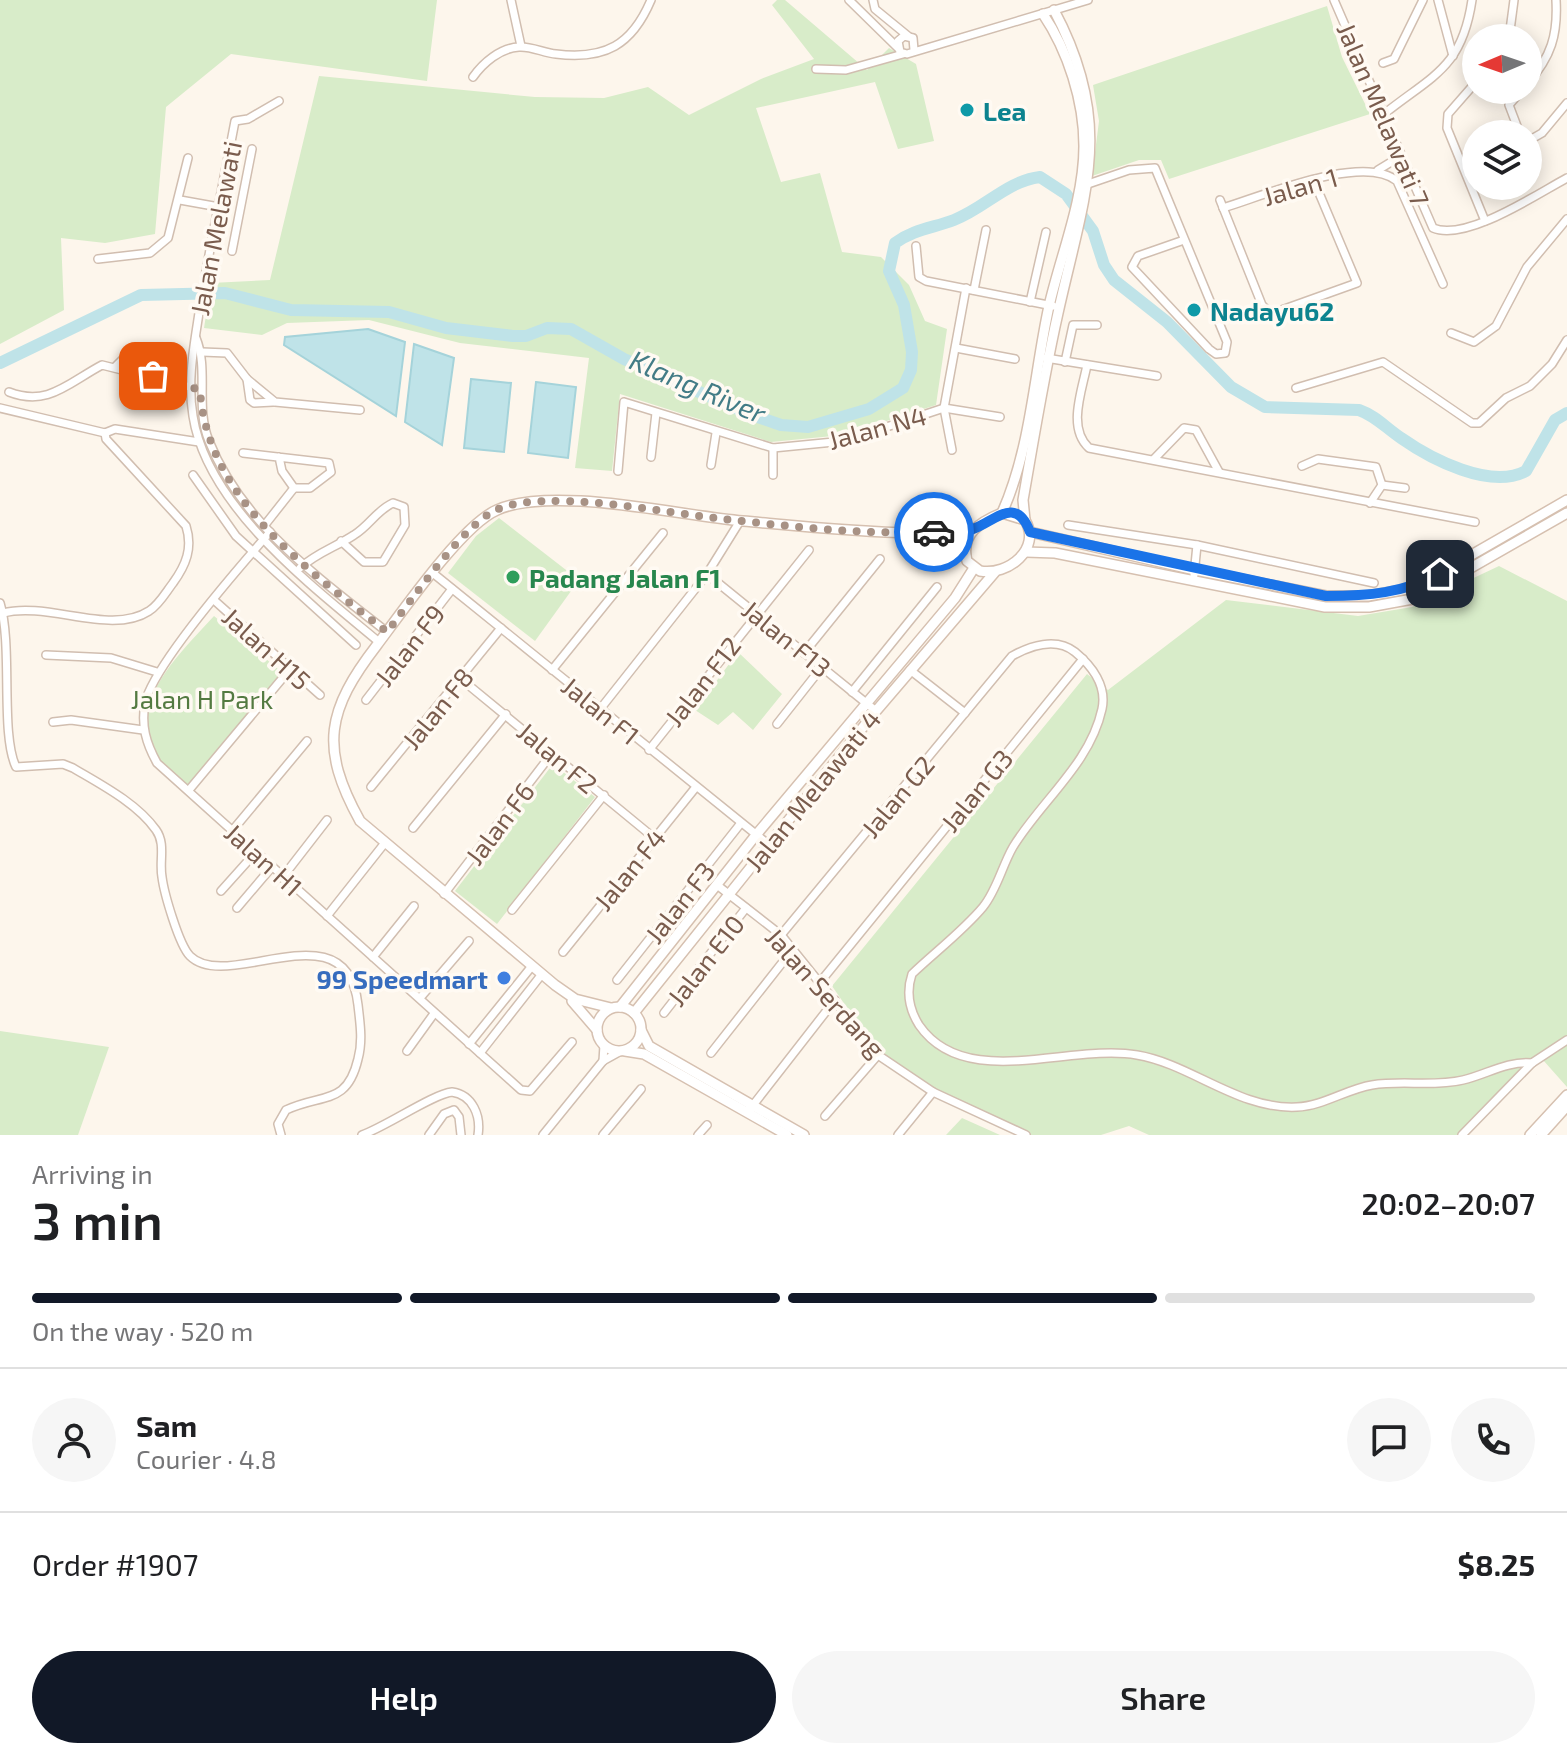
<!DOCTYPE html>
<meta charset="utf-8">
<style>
body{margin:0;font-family:"Exo 2",sans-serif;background:#f6f6f6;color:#202124;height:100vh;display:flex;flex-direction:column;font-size:30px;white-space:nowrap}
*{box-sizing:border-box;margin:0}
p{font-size:26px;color:#757577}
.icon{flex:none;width:44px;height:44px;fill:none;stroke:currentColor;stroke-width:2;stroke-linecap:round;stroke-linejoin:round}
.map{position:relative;height:1135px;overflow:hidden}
.drawer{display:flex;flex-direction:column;background:#fff;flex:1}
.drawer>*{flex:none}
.needle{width:52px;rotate:268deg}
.buttons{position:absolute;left:1462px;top:24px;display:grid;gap:16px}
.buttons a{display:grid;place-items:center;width:80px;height:80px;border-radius:50%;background:#fff;box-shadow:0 4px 20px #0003;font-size:40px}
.pin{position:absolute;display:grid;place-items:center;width:68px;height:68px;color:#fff;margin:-34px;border-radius:16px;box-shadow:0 4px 12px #0006}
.courier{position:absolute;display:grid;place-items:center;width:80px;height:80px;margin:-40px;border:6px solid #1a73e8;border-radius:50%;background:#fff;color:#222;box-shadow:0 2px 10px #0007}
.headline em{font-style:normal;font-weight:600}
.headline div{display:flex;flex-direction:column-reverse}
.headline{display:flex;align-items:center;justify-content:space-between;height:136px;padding:0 32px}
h1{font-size:52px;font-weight:600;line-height:60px}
.bar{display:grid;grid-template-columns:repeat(4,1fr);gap:12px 8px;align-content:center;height:96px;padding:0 32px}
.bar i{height:10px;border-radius:6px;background:#e0e0e0}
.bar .selected{background:#111827}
.bar p{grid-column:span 4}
.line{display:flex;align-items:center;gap:20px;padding:0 32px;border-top:2px solid #e0e0e0}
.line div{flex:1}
.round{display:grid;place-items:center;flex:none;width:84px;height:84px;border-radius:42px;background:#f6f6f6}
.cta{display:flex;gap:16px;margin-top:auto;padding:16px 32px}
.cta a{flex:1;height:92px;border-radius:48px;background:#111827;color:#fff;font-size:32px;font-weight:600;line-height:92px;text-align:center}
.cta a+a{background:#f6f6f6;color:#202124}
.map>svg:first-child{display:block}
</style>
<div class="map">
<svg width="1567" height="1135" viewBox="0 0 1567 1135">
<rect width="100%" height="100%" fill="#fdf6ec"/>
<g fill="#d8ecc9">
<path d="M0 0H437L427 81 231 54 166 107 155 234 105 243 61 238 64 310 0 344Z"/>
<path d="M777 0H785L867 70 889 48 916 64 934 141 898 149 875 82 756 108 781 182 820 173 842 252 881 257 909 285 925 321 947 329 936 405 843 435 771 442 620 394 612 471 575 468 589 358 460 343 369 320 287 323 262 335 204 328 211 283 270 280 319 76 535 97 604 98 648 87 689 115 761 79 814 59 772 5Z"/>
<path d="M1327 6 1342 57 1370 114 1169 179 1161 160H1139L1092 176 1099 121 1093 85Z"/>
<path d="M499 518 579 580 535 641 448 573 476 536Z"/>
<path d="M1499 566 1567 601V1087L1543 1060 1520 1075 1458 1135H1149L1129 1126 1101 1135H1026L931 1090 881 1057 832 986 1087 674 1108 690 1226 600 1358 616 1412 607Z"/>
<path d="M214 616 283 673 187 786C178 778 166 770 159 760 122 704 180 654 214 616Z"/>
<path d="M738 652 782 694 753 730 733 712 718 725 695 710Z"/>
<path d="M553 764 595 797 497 924 455 891Z"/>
<path d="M0 1031 109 1047 78 1135H0Z"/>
<path d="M962 1118 1000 1135H946Z"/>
</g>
<g fill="#bfe3e8" stroke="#a5d3da" stroke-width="2">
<path d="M368 329 405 342 396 416 284 345 285 337Z"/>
<path d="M414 344 454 358 442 445 405 422Z"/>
<path d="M471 379 511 383 504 452 464 448Z"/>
<path d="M536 382 576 387 568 458 528 453Z"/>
</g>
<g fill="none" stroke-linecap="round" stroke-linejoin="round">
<path stroke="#bfe3e8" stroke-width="12" d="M0 363 141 295 225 293 291 310 389 312 446 328 513 336H526L547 328 571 329 624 359 749 414 781 425 808 427 869 409 903 388 911 370 912 352 904 305 889 271 895 243C914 229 933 228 954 220 985 208 1007 181 1040 177L1066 194 1093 231 1104 265 1114 280 1167 322 1231 387 1265 407 1359 410C1376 416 1386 428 1401 438 1431 459 1490 490 1526 471L1555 420 1567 413"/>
<defs>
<g id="street">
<path d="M511 0 521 46"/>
<path d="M849 0 898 48"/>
<path d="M873 0 875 9 908 36"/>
<path d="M1334 0 1433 228C1466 242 1537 194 1567 178"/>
<path d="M1438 0 1453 56"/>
<path d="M1509 38 1514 0"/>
<path d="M914 50 913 38 904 36 898 41 900 52 907 54 1088 0"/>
<path d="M1383 63 1394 59 1423 0"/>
<path d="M816 69 846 70 903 54"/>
<path d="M473 77C483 63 500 48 519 47 531 46 544 53 556 54 605 60 632 45 651 0"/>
<path d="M1476 82 1448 114 1447 128 1485 221"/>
<path d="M1528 83C1551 57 1558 35 1556 0"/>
<path d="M279 101 248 119 235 121C223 185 209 248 199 313 194 346 187 381 193 416 207 507 312 586 379 642"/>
<path d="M1384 114C1433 75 1462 68 1472 0"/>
<path d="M1520 134 1509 105 1522 90"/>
<path d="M1528 141 1542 133 1567 103"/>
<path d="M1378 170 1401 156"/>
<path d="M1088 184 1129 170 1155 168 1227 342 1225 353 1216 354 1209 349 1132 267 1138 256 1184 240"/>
<path d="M180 200 219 207"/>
<path d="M1220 200 1262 305 1269 312H1276L1357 283 1314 181"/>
<path d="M1223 208C1263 196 1363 153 1397 181L1443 284"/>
<path d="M916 246 919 277 926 281 1053 306"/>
<path d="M232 251 252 149"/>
<path d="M98 259 150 253 168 238 188 158"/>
<path d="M974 290 986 230"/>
<path d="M1030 302 1046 232"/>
<path d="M1451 333 1474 342 1496 326 1527 267 1567 219"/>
<path d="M196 338C209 370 195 407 209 441 242 524 319 578 387 632"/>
<path d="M956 348 1015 359"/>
<path d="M202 352 227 353 247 379 275 402 360 410"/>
<path d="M1046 358 1157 376"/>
<path d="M1065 362 1073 325H1097"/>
<path d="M1087 365C1082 391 1067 428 1089 448L1475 522"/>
<path d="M116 366 123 359C140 356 148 360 153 376"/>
<path d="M247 379 250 400 254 403 273 402"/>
<path d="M1296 388 1383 362 1472 423H1479L1506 398 1530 386 1552 364 1567 340"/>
<path d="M9 392C48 407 68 383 102 365L194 388"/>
<path d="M0 408 105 433 115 429 199 442"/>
<path d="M952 450 944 408 966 288"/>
<path d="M243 453 329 463 331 472 310 488H294L282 471 279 457"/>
<path d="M651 457 656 413"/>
<path d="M1154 459 1184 428 1196 430 1219 472"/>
<path d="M711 465 716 433"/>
<path d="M1302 466 1318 459 1376 467 1382 485 1370 503"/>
<path d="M618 471 624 402 773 448 844 441 944 408 1000 417"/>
<path d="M193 475 236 536 356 645"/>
<path d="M773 475V448"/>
<path d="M1382 485 1405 488"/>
<path d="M1068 525 1197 545 1374 583"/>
<path d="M264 526 294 488"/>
<path d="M270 532C241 565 153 666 145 703 141 726 146 743 157 763L521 1090 530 1091 572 1042"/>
<path d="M300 568C316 553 336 547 354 535 369 526 377 510 393 503L404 507 405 525 383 562H364L341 541"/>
<path d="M434 574 768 844"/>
<path d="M707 574 876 711"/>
<path d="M1194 575 1197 545"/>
<path d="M215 601 320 695"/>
<path d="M0 603C13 645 0 734 16 767L63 764 73 768C100 784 137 803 156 830 166 844 159 861 162 877 164 893 179 945 190 956 228 994 347 905 358 1005 360 1023 363 1041 358 1059 347 1106 322 1093 286 1110L278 1124 281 1135"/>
<path d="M3 613C48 601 111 636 149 611 159 605 166 592 173 583 186 565 193 548 186 526L106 439 105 433"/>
<path d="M804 653 880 559"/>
<path d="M46 655 111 658 157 672"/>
<path d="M552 670 663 533"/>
<path d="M910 670 965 713"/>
<path d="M461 679 653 837"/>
<path d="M852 692 937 587"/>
<path d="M366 700 452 589"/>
<path d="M601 708 707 574 740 521"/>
<path d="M53 722 71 720 143 730"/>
<path d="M777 724 822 667"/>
<path d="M649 750 809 550"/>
<path d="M371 787 501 628"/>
<path d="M189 790 291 668"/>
<path d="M413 828 506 714"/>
<path d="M232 831 307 741"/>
<path d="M282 878 327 820"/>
<path d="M717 885 781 935 878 1055 933 1092 1026 1135"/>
<path d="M221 891 255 853"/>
<path d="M444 894 553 752"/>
<path d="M237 908 271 868"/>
<path d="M512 910 604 795"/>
<path d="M327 916 384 844"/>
<path d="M781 935 1012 656C1030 646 1056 637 1075 652 1092 666 1107 686 1102 709 1090 764 1041 801 1013 847 1002 866 997 890 983 907 963 931 935 952 912 974 906 992 909 1009 919 1025 965 1092 1069 1043 1137 1055 1191 1064 1239 1110 1297 1107 1323 1106 1347 1089 1372 1085 1402 1080 1433 1087 1463 1080 1488 1074 1506 1061 1532 1063"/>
<path d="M563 952 696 787"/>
<path d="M373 957 414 906"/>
<path d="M617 980 741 823"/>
<path d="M821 981 1083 659"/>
<path d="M420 998 469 941"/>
<path d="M664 1013 746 908"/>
<path d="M469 1044 532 966"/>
<path d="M407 1051 433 1015"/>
<path d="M480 1053 542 974"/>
<path d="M711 1053 793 949"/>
<path d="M603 1061 604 1045"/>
<path d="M750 1109 835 1000"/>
<path d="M825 1116 878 1055"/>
<path d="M362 1135C387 1126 433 1094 452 1092 473 1095 481 1116 478 1135"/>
<path d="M429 1135 444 1114 454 1110 459 1117 461 1135"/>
<path d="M543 1135 603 1061 621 1051"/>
<path d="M603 1135 641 1089"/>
<path d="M698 1135 707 1125"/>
<path d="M898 1135 933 1092"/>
<path d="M1462 1135 1532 1063 1567 1040"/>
</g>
<g id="secondary">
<path d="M1002 513C1031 448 1034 375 1049 306 1061 254 1084 200 1084 146 1084 101 1068 51 1043 14"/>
<path d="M1002 513 1025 520C1042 549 1008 576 980 571L967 561C960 534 980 522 1002 513Z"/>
<path d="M1025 520 1023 500C1034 437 1044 375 1058 313 1084 195 1116 126 1054 10"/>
<path d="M1030 532 1195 570 1326 596H1368L1414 588 1567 500"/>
<path d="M923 535 945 540 966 556"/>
<path d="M1026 552 1055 553 1325 607H1369L1418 598 1567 513"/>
<path d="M572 1001 597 1030"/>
<path d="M620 1007 756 835 955 598 974 568"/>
<circle cx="619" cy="1029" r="22"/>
<path d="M611 1008 575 999 555 985 360 821C319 747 327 710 377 645 402 612 462 525 497 510 552 485 681 516 743 521 799 526 856 532 912 533 933 533 953 530 973 529"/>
<path d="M634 1013 876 711 995 572"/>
<path d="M641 1030 649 1046 804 1135"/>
<path d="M625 1051 644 1054 787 1135"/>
<path d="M1530 1135 1567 1095"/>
<path d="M1541 1135 1567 1106"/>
</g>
</defs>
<use href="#street" stroke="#d1beb0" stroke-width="10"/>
<use href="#secondary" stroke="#d6c0b0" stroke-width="12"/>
<use href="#street" stroke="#fff" stroke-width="7"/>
<use href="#secondary" stroke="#fff" stroke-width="9"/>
</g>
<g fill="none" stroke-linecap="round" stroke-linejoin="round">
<path stroke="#a89285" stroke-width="8" stroke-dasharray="0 14.4" d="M153 376 200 390C207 499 308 570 387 632 412 600 462 526 496 510 544 488 661 512 715 518 786 526 862 535 934 532"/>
<path stroke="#1a73e8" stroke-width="10" d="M934 532C945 531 963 533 973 529 994 522 1016 494 1030 532L1326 596C1368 596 1403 593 1440 574"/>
</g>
<g fill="#0f9aa8" stroke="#fffaf3" stroke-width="3">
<circle cx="967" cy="110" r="8"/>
<circle cx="1194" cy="310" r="8"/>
</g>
<circle fill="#2e9e5b" stroke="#fffaf3" stroke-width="3" cx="513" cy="577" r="8"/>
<circle fill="#3f7fe0" stroke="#fffaf3" stroke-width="3" cx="504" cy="978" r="8"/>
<g text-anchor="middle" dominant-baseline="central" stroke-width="7" stroke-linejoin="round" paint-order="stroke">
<g font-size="26" font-weight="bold" fill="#0d838f" stroke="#fffaf3" text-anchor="start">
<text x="983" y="110">Lea</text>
<text x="1210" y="310">Nadayu62</text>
</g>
<g font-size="26" fill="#7a5c4d" stroke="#fffaf3">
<text transform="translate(1384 114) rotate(67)">Jalan Melawati 7</text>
<text transform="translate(1300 186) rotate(-16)">Jalan 1</text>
<text transform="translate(215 228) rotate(-79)">Jalan Melawati</text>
<text transform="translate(877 427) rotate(-15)">Jalan N4</text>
<text transform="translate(787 638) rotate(39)">Jalan F13</text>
<text transform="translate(409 645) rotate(-52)">Jalan F9</text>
<text transform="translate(267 648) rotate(42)">Jalan H15</text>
<text transform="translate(702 681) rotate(-52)">Jalan F12</text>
<text transform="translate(437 708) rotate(-51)">Jalan F8</text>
<text transform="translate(601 710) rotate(39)">Jalan F1</text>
<text transform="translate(558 757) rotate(40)">Jalan F2</text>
<text transform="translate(812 790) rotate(-51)">Jalan Melawati 4</text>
<text transform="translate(976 790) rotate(-51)">Jalan G3</text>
<text transform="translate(897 796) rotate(-50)">Jalan G2</text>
<text transform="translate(499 823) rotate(-53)">Jalan F6</text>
<text transform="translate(264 859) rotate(42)">Jalan H1</text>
<text transform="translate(629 869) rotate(-51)">Jalan F4</text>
<text transform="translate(679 902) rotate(-52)">Jalan F3</text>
<text transform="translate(705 960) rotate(-52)">Jalan E10</text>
<text transform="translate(826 992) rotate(48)">Jalan Serdang</text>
</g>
<g font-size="26" font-weight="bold" fill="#27864d" stroke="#fffaf3" text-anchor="start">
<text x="529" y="577">Padang Jalan F1</text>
</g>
<g font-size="26" fill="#537a41" stroke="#fffaf3">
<text x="202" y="698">Jalan H Park</text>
</g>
<g font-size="26" font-weight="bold" fill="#366cbe" stroke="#fffaf3" text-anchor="end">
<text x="488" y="978">99 Speedmart</text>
</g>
<g font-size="28" font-style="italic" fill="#437c86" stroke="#fffaf3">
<text transform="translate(698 386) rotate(23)">Klang River</text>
</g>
</g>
</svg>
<div class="buttons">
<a><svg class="needle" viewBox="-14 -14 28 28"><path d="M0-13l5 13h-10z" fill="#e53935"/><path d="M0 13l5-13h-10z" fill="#757577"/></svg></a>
<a><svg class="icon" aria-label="layers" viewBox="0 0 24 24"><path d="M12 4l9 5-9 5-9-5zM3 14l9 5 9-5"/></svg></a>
</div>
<div class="pin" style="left:153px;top:376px;background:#ea580c"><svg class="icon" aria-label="bag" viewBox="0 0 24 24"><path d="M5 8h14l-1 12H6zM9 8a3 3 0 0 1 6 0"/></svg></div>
<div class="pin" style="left:1440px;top:574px;background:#1f2937"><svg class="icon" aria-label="home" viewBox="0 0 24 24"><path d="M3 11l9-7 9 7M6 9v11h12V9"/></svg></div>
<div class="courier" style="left:934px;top:532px"><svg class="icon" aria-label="car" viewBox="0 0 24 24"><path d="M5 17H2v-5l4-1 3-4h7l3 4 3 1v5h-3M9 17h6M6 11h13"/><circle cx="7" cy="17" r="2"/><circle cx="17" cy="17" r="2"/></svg></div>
</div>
<section class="drawer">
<div class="headline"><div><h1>3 min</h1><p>Arriving in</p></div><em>20:02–20:07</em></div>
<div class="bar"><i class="selected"></i><i class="selected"></i><i class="selected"></i><i></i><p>On the way · 520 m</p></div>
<div class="line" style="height:144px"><a class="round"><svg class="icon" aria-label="person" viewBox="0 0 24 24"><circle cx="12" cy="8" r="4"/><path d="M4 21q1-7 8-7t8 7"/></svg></a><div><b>Sam</b><p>Courier · 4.8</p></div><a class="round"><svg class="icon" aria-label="chat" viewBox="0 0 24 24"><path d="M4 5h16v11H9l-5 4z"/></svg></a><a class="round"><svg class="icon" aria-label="phone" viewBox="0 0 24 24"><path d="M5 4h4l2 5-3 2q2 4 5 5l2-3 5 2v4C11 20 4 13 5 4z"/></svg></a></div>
<div class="line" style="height:104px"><div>Order #1907</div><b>$8.25</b></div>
<div class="cta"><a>Help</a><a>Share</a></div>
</section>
